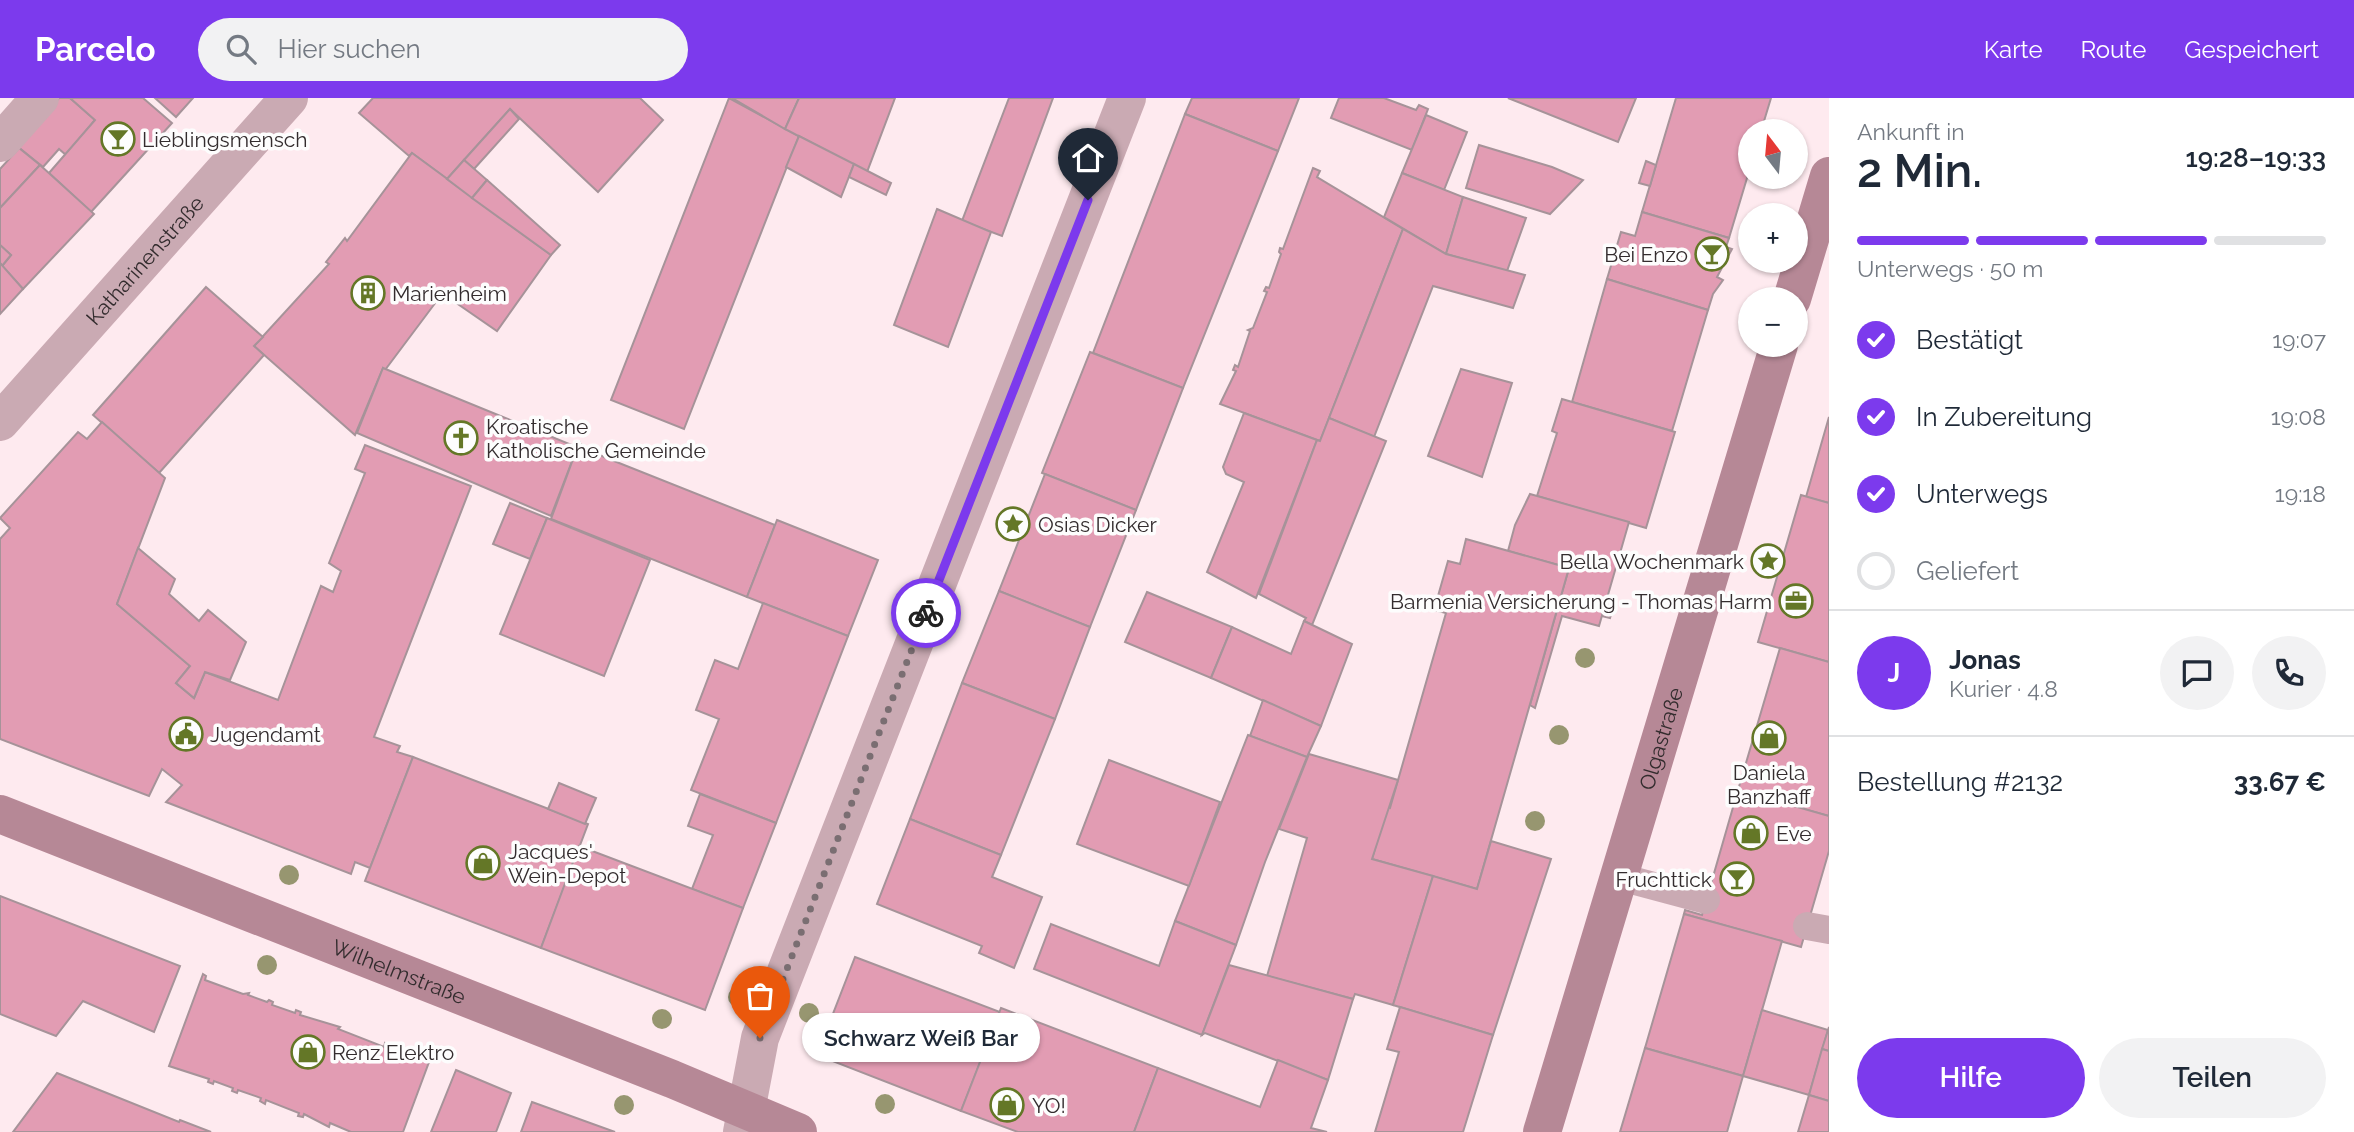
<!DOCTYPE html>
<html lang="de">
<meta charset="utf-8">
<style>
body{margin:0;font-family:Raleway,sans-serif;background:#f2f2f3;color:#1f2937;height:100vh;display:flex;flex-direction:column;font-size:26px;white-space:nowrap}
*{box-sizing:border-box;margin:0}
p{font-size:23px;color:#747a83}
.icon{flex:none;width:38px;height:38px;fill:none;stroke:currentColor;stroke-width:2;stroke-linecap:round;stroke-linejoin:round}
.map{position:relative;flex:1;overflow:hidden}
.drawer{display:flex;flex-direction:column;background:#fff;width:525px}
.drawer>*{flex:none}
.needle{width:46px;rotate:344deg}
.controls{position:absolute;left:1738px;top:21px;display:grid;gap:14px}
.controls a{display:grid;place-items:center;width:70px;height:70px;border-radius:50%;background:#fff;box-shadow:0 2px 5px #0004;font-size:35px}
.pin{position:absolute;display:grid;place-items:center;width:60px;height:60px;color:#fff;margin:-72px -30px;border-radius:50% 50% 50% 0;rotate:-45deg;box-shadow:0 0 7px #0007}
.pin .icon{rotate:45deg}
.courier{position:absolute;display:grid;place-items:center;width:70px;height:70px;margin:-35px;border:5px solid #7c3aed;border-radius:50%;background:#fff;color:#222;box-shadow:0 2px 9px #0007}
.bubble{position:absolute;height:49px;border-radius:24px;background:#fff;box-shadow:0 2px 5px #0004;font-size:23px;font-weight:600;line-height:49px;text-align:center}
.summary em{font-style:normal;font-weight:600}
.summary div{display:flex;flex-direction:column-reverse}
.summary{display:flex;align-items:center;justify-content:space-between;height:119px;padding:0 28px}
h1{font-size:46px;font-weight:600;line-height:52px}
.bar{display:grid;grid-template-columns:repeat(4,1fr);gap:10px 7px;align-content:center;height:84px;padding:0 28px}
.bar i{height:9px;border-radius:5px;background:#e0e1e3}
.bar .current{background:#7c3aed}
.bar p{grid-column:span 4}
.line{display:flex;align-items:center;gap:18px;padding:0 28px;border-top:2px solid #e0e1e3}
.line div{flex:1}
.round{display:grid;place-items:center;flex:none;width:74px;height:74px;border-radius:37px;background:#f2f2f3}
ol{padding:0 28px;list-style:none}
li{display:flex;align-items:center;gap:21px;height:77px}
li p{margin-inline-start:auto}
li .icon{padding:7px;border-radius:50%;background:#7c3aed;color:#fff;stroke-width:4}
li:last-child{color:#747a83}
li i{width:38px;height:38px;border:4px solid #e0e1e3;border-radius:50%}
.primary-button{display:flex;gap:14px;margin-top:auto;padding:14px 28px}
.primary-button a{flex:1;height:80px;border-radius:42px;background:#7c3aed;color:#fff;font-size:28px;font-weight:600;line-height:80px;text-align:center}
.primary-button a+a{background:#f2f2f3;color:#1f2937}
header{display:flex;align-items:center;gap:42px;box-sizing:border-box;height:98px;padding:0 35px;background:#7c3aed;color:#fff}
header strong{font-size:33px}
nav{display:flex;gap:38px;margin-inline-start:auto;font-size:24px}
.search{width:490px;height:63px;background:#f2f2f3;display:flex;align-items:center;gap:18px;box-sizing:border-box;padding:0 24px;border-radius:38px;color:#747a83;font-size:26px}
main{display:flex;flex:1;min-height:0}
.map>svg:first-child{display:block}
</style>
<header>
<strong>Parcelo</strong>
<div class="search"><svg class="icon" aria-label="search" viewBox="0 0 24 24"><circle cx="10" cy="10" r="6"/><path d="M15 15l6 6"/></svg>Hier suchen</div>
<nav><a>Karte</a><a>Route</a><a>Gespeichert</a></nav>
</header>
<main>
<div class="map">
<svg width="1829" height="1034" viewBox="0 0 1829 1034">
<rect width="100%" height="100%" fill="#feeaef"/>
<g fill="#e29cb3" stroke="#a69399" stroke-width="2">
<path d="M59 0H70L95 22 66 57 59 51 43 69 17 48Z"/>
<path d="M70 0H143L172 25 91 114 49 75 95 22Z"/>
<path d="M155 0H193L176 19Z"/>
<path d="M373 0H640L663 22 598 94 510 11 447 81 412 55 409 58 359 15Z"/>
<path d="M729 0 799 38 684 331 611 302Z"/>
<path d="M732 0H799L785 31Z"/>
<path d="M799 0H895L867 74 785 31Z"/>
<path d="M1009 0H1053L1002 138 962 123Z"/>
<path d="M1192 0H1299L1278 53 1185 16Z"/>
<path d="M1339 0H1384L1416 12 1419 7 1428 11 1412 52 1331 20Z"/>
<path d="M1508 0H1636L1618 44Z"/>
<path d="M1676 0H1771L1761 33H1750V70L1729 140 1642 114Z"/>
<path d="M510 11 519 21 474 71 464 62Z"/>
<path d="M1185 16 1278 53 1183 290 1093 255Z"/>
<path d="M1426 17 1467 34 1444 92 1402 75Z"/>
<path d="M799 38 854 66 841 99 786 69Z"/>
<path d="M1479 47 1552 69 1583 82 1550 116 1466 90Z"/>
<path d="M19 50 40 67 0 110V71Z"/>
<path d="M412 55 551 157 497 233 436 191 430 199 436 204 385 272 383 270 355 337 254 248 329 166 326 164 345 140 347 143Z"/>
<path d="M464 62 487 82 472 100 447 81Z"/>
<path d="M1646 63 1656 67 1650 88 1639 85Z"/>
<path d="M854 66 891 85 886 97 849 79Z"/>
<path d="M40 67 94 116 23 191 2 168 11 157 0 147V110Z"/>
<path d="M1313 70 1320 73 1317 79 1403 131 1320 343 1220 306 1236 273 1233 272 1235 267 1238 269 1250 233 1248 232 1253 230 1267 194 1264 193 1266 189 1269 190 1281 156 1279 154 1280 150 1283 151Z"/>
<path d="M1402 75 1463 99 1446 156 1384 119Z"/>
<path d="M487 82 560 147 551 157 472 100Z"/>
<path d="M1463 99 1526 120 1507 173 1446 156Z"/>
<path d="M937 111 991 134 948 249 894 227Z"/>
<path d="M1642 114 1729 140 1726 149 1732 151 1717 179 1723 182 1713 196 1708 212 1607 181 1621 134 1635 138Z"/>
<path d="M1403 131 1446 156 1525 177 1513 210 1433 188 1374 339 1329 320Z"/>
<path d="M0 147 11 157 2 168 0 165Z"/>
<path d="M0 165 23 191 0 216Z"/>
<path d="M1607 181 1708 212 1672 333 1572 304Z"/>
<path d="M206 189 263 239 254 248 264 257 159 375 93 317Z"/>
<path d="M1090 254 1183 290 1136 412 1042 375Z"/>
<path d="M383 270 574 348 579 345 551 418 357 335Z"/>
<path d="M1461 271 1512 285 1482 379 1428 358Z"/>
<path d="M1562 301 1675 334 1646 430 1537 398 1557 335 1552 333Z"/>
<path d="M1244 315 1317 342 1256 500 1207 474 1244 384 1226 376 1223 369Z"/>
<path d="M1829 319V405L1806 399Z"/>
<path d="M1329 320 1386 343 1312 527 1304 523 1306 520 1259 496 1317 342 1320 343Z"/>
<path d="M102 324 165 380 117 506 190 568 176 585 194 600 205 574 278 602 321 488 333 494 341 473 329 465 365 375 355 371 365 347 471 388 374 639 400 648 397 654 413 659 370 770 355 764 351 776 166 704 182 687 162 671 149 698 0 641V441L10 430 0 420 78 334 87 341Z"/>
<path d="M579 345 604 359 775 427 747 499 551 421Z"/>
<path d="M1045 376 1136 412 1090 529 999 493Z"/>
<path d="M1530 396 1629 424 1599 528 1562 518 1535 610 1530 607 1569 470 1508 453 1515 427Z"/>
<path d="M1801 397 1829 405V564L1758 544Z"/>
<path d="M510 405 547 420 530 461 493 446Z"/>
<path d="M547 420 650 462 604 578 500 536Z"/>
<path d="M777 422 878 462 848 538 747 499Z"/>
<path d="M1466 441 1569 470 1477 791 1372 761 1387 709 1390 710 1446 515 1434 512 1448 463 1460 466Z"/>
<path d="M138 450 175 481 169 496 199 523 208 512 246 544 230 582 205 574 194 600 176 585 190 568 117 506Z"/>
<path d="M999 493 1090 529 1055 621 962 585Z"/>
<path d="M1147 494 1232 529 1211 580 1125 544Z"/>
<path d="M763 505 848 538 776 725 691 692 719 621 696 612 715 562 738 571Z"/>
<path d="M1606 506 1613 509 1610 520 1602 518Z"/>
<path d="M1304 523 1352 546 1321 628 1211 580 1232 529 1291 556Z"/>
<path d="M1780 550 1829 564V718L1738 692Z"/>
<path d="M962 585 1055 621 1001 757 910 721Z"/>
<path d="M1263 602 1321 628 1307 659 1250 638Z"/>
<path d="M1248 637 1307 659 1265 764 1236 847 1175 823Z"/>
<path d="M1309 656 1398 682 1372 761 1433 778 1393 907 1355 896 1353 901 1267 878 1307 740 1279 731Z"/>
<path d="M413 659 588 726 541 850 365 783Z"/>
<path d="M1109 662 1220 704 1189 788 1077 746Z"/>
<path d="M559 685 596 700 585 726 548 711Z"/>
<path d="M1738 692 1829 718V753L1801 849 1684 816 1685 812 1702 817Z"/>
<path d="M700 696 776 725 743 810 692 791 713 737 688 728Z"/>
<path d="M910 721 1001 757 992 779 1042 799 1014 870 979 855 982 848 877 806Z"/>
<path d="M1491 743 1551 761 1493 937 1393 907 1433 778 1477 791Z"/>
<path d="M579 748 743 810 705 912 541 850Z"/>
<path d="M0 798 180 868 154 934 83 903 56 938 0 916Z"/>
<path d="M1684 816 1782 843 1743 978 1645 950Z"/>
<path d="M1175 823 1236 847 1202 937 1034 871 1051 826 1159 868Z"/>
<path d="M855 859 1000 914 961 1013 817 957Z"/>
<path d="M1229 867 1353 901 1328 982 1205 935 1202 937Z"/>
<path d="M203 876 206 878 205 882 243 896 249 895 248 897 267 904 269 902 273 904 272 907 295 915 296 912 301 914 300 917 340 929 338 931 384 949 385 945 391 948 389 950 429 964 403 1034H351L330 1025 329 1029 304 1016 303 1019 298 1018 299 1015 266 1002 265 1006 260 1003 261 1000 238 992 237 995 232 993 233 990 214 983 213 986 208 984 209 981 169 968Z"/>
<path d="M1400 909 1493 937 1463 1034H1375L1399 954 1387 951Z"/>
<path d="M1001 910 1158 970 1134 1034H1018L961 1013Z"/>
<path d="M1762 912 1828 932 1809 997 1743 978Z"/>
<path d="M1829 929V953L1822 951Z"/>
<path d="M1645 950 1743 978 1727 1034H1620Z"/>
<path d="M1822 951 1829 953V1003L1809 997Z"/>
<path d="M1278 962 1328 982 1311 1030 1327 1034H1134L1158 970 1260 1009Z"/>
<path d="M456 972 511 995 496 1034H431Z"/>
<path d="M57 975 179 1024 180 1022 211 1034H13Z"/>
<path d="M1809 997 1829 1003V1034H1798Z"/>
<path d="M532 1004 615 1034H521Z"/>
</g>
<g fill="none" stroke-linecap="round" stroke-linejoin="round">
<g stroke="#caaab3" stroke-width="28">
<path d="M1620 779 1706 802"/>
<path d="M1807 828 1829 832"/>
</g>
<g stroke="#caaab3" stroke-width="38">
<path d="M0 45 40 0"/>
<path id="s1" d="M0 324 289 0"/>
<path d="M742 1034 760 940 1127 0"/>
</g>
<g stroke="#b68896" stroke-width="38">
<path d="M1792 201 1829 78"/>
<path id="s2" d="M0 716 672 981 798 1034"/>
<path id="s3" d="M1542 1034 1779 247"/>
</g>
</g>
<g fill="#979670">
<circle cx="1585" cy="560" r="10"/>
<circle cx="1559" cy="637" r="10"/>
<circle cx="1535" cy="723" r="10"/>
<circle cx="289" cy="777" r="10"/>
<circle cx="267" cy="867" r="10"/>
<circle cx="738" cy="899" r="10"/>
<circle cx="809" cy="915" r="10"/>
<circle cx="662" cy="921" r="10"/>
<circle cx="885" cy="1006" r="10"/>
<circle cx="624" cy="1007" r="10"/>
</g>
<g fill="none" stroke-linecap="round" stroke-linejoin="round">
<path stroke="#7a6e72" stroke-width="7" stroke-dasharray="0 12.6" d="M760 940 926 515"/>
<path stroke="#7c3aed" stroke-width="9" d="M926 515 1088 102"/>
</g>
<defs>
<symbol id="bar-ring" viewBox="-11 -11 22 22"><circle r="9.5" fill="#fdfdfd" stroke="#647727" stroke-width="1.5"/><path d="M-6-5H6L.8 .8V4.5H3.5V6h-7V4.5H-.8V.8Z" fill="#647727"/></symbol>
<symbol id="building-ring" viewBox="-11 -11 22 22"><circle r="9.5" fill="#fdfdfd" stroke="#647727" stroke-width="1.5"/><path d="M-4-6H4V6H1V3H-1V6H-4ZM-2.5-4.3h1.7v1.8h-1.7ZM.8-4.3h1.7v1.8H.8ZM-2.5-1h1.7V.8h-1.7ZM.8-1h1.7V.8H.8Z" fill="#647727"/></symbol>
<symbol id="church-ring" viewBox="-11 -11 22 22"><circle r="9.5" fill="#fdfdfd" stroke="#647727" stroke-width="1.5"/><path d="M-1.2-6h2.4v3.5h3.3v2.4h-3.3V6h-2.4V-.1h-3.3v-2.4h3.3Z" fill="#647727"/></symbol>
<symbol id="sight-ring" viewBox="-11 -11 22 22"><circle r="9.5" fill="#fdfdfd" stroke="#647727" stroke-width="1.5"/><path d="M0-6L1.8-2.2L6-1.7L2.9 1.2L3.7 5.4L0 3.3L-3.7 5.4L-2.9 1.2L-6-1.7L-1.8-2.2Z" fill="#647727"/></symbol>
<symbol id="office-ring" viewBox="-11 -11 22 22"><circle r="9.5" fill="#fdfdfd" stroke="#647727" stroke-width="1.5"/><path d="M-6-3h4V-5.5h4V-3h4V5H-6ZM-1-4.5V-3h2v-1.5ZM-6 0V1H6V0Z" fill="#647727"/></symbol>
<symbol id="civic-ring" viewBox="-11 -11 22 22"><circle r="9.5" fill="#fdfdfd" stroke="#647727" stroke-width="1.5"/><path d="M-.6-6.5H3V-4.5H.6V-3L4-1V1h2V6H-6V1h2V-1L-.6-3ZM-1.2 2.5V6h2.4V2.5Z" fill="#647727"/></symbol>
<symbol id="shop-ring" viewBox="-11 -11 22 22"><circle r="9.5" fill="#fdfdfd" stroke="#647727" stroke-width="1.5"/><path d="M-5-2.5h2.3a2.7 3.5 0 0 1 5.4 0H5L5.5 6h-11ZM-1.5-2.5h3a1.5 2.3 0 0 0-3 0Z" fill="#647727"/></symbol>
</defs>
<g fill-rule="evenodd">
<use href="#bar-ring" x="99" y="22" width="38" height="38"/>
<use href="#bar-ring" x="1693" y="137" width="38" height="38"/>
<use href="#building-ring" x="349" y="176" width="38" height="38"/>
<use href="#church-ring" x="442" y="321" width="38" height="38"/>
<use href="#sight-ring" x="994" y="407" width="38" height="38"/>
<use href="#sight-ring" x="1749" y="444" width="38" height="38"/>
<use href="#office-ring" x="1777" y="484" width="38" height="38"/>
<use href="#civic-ring" x="167" y="617" width="38" height="38"/>
<use href="#shop-ring" x="1750" y="621" width="38" height="38"/>
<use href="#shop-ring" x="1732" y="716" width="38" height="38"/>
<use href="#shop-ring" x="464" y="746" width="38" height="38"/>
<use href="#bar-ring" x="1718" y="762" width="38" height="38"/>
<use href="#shop-ring" x="289" y="935" width="38" height="38"/>
<use href="#shop-ring" x="988" y="988" width="38" height="38"/>
</g>
<g text-anchor="middle" dominant-baseline="central" stroke-width="7" stroke-linejoin="round" paint-order="stroke">
<g font-size="21" fill="#332c2e" stroke="#fdfdfd" text-anchor="start">
<text x="142" y="41">Lieblingsmensch</text>
<text x="1688" y="156" text-anchor="end">Bei Enzo</text>
<text x="392" y="195">Marienheim</text>
<text x="486" y="328">Kroatische<tspan x="486" dy="24">Katholische Gemeinde</tspan></text>
<text x="1038" y="426">Osias Dicker</text>
<text x="1744" y="463" text-anchor="end">Bella Wochenmark</text>
<text x="1772" y="503" text-anchor="end">Barmenia Versicherung - Thomas Harm</text>
<text x="210" y="636">Jugendamt</text>
<text x="1769" y="674" text-anchor="middle">Daniela<tspan x="1769" dy="24">Banzhaff</tspan></text>
<text x="1776" y="735">Eve</text>
<text x="508" y="753">Jacques'<tspan x="508" dy="24">Wein-Depot</tspan></text>
<text x="1712" y="781" text-anchor="end">Fruchttick</text>
<text x="332" y="954">Renz Elektro</text>
<text x="1032" y="1007">YO!</text>
</g>
<g font-size="21" fill="#332c2e" stroke="#fdfdfd">
<text stroke="none"><textPath href="#s1" startOffset="217">Katharinenstraße</textPath></text>
<text stroke="none"><textPath href="#s3" startOffset="411">Olgastraße</textPath></text>
<text stroke="none"><textPath href="#s2" startOffset="429">Wilhelmstraße</textPath></text>
</g>
</g>
</svg>
<div class="controls">
<a><svg class="needle" viewBox="-14 -14 28 28"><path d="M0-13l5 13h-10z" fill="#e53935"/><path d="M0 13l5-13h-10z" fill="#747a83"/></svg></a>
<a>+</a>
<a>−</a>
</div>
<div class="pin" style="left:760px;top:940px;background:#ea580c"><svg class="icon" aria-label="bag" viewBox="0 0 24 24"><path d="M5 8h14l-1 12H6zM9 8a3 3 0 0 1 6 0"/></svg></div>
<div class="pin" style="left:1088px;top:102px;background:#1f2937"><svg class="icon" aria-label="home" viewBox="0 0 24 24"><path d="M3 11l9-7 9 7M6 9v11h12V9"/></svg></div>
<div class="courier" style="left:926px;top:515px"><svg class="icon" aria-label="bike" viewBox="0 0 24 24"><circle cx="6" cy="16" r="4"/><circle cx="18" cy="16" r="4"/><path d="M6 16l4-8h5l3 8M10 8l3 8H6M13 5h3"/></svg></div>
<div class="bubble" style="left:802px;top:915px;width:238px">Schwarz Weiß Bar</div>
</div>
<section class="drawer">
<div class="summary"><div><h1>2 Min.</h1><p>Ankunft in</p></div><em>19:28–19:33</em></div>
<div class="bar"><i class="current"></i><i class="current"></i><i class="current"></i><i></i><p>Unterwegs · 50 m</p></div>
<ol>
<li><svg class="icon" aria-label="check" viewBox="0 0 24 24"><path d="M5 12l5 5 9-10"/></svg>Bestätigt<p>19:07</p></li>
<li><svg class="icon" aria-label="check" viewBox="0 0 24 24"><path d="M5 12l5 5 9-10"/></svg>In Zubereitung<p>19:08</p></li>
<li><svg class="icon" aria-label="check" viewBox="0 0 24 24"><path d="M5 12l5 5 9-10"/></svg>Unterwegs<p>19:18</p></li>
<li><i></i>Geliefert</li>
</ol>
<div class="line" style="height:126px"><b class="round" style="background:#7c3aed;color:#fff">J</b><div><b>Jonas</b><p>Kurier · 4.8</p></div><a class="round"><svg class="icon" aria-label="chat" viewBox="0 0 24 24"><path d="M4 5h16v11H9l-5 4z"/></svg></a><a class="round"><svg class="icon" aria-label="phone" viewBox="0 0 24 24"><path d="M5 4h4l2 5-3 2q2 4 5 5l2-3 5 2v4C11 20 4 13 5 4z"/></svg></a></div>
<div class="line" style="height:91px"><div>Bestellung #2132</div><b>33.67 €</b></div>
<div class="primary-button"><a>Hilfe</a><a>Teilen</a></div>
</section>
</main>
